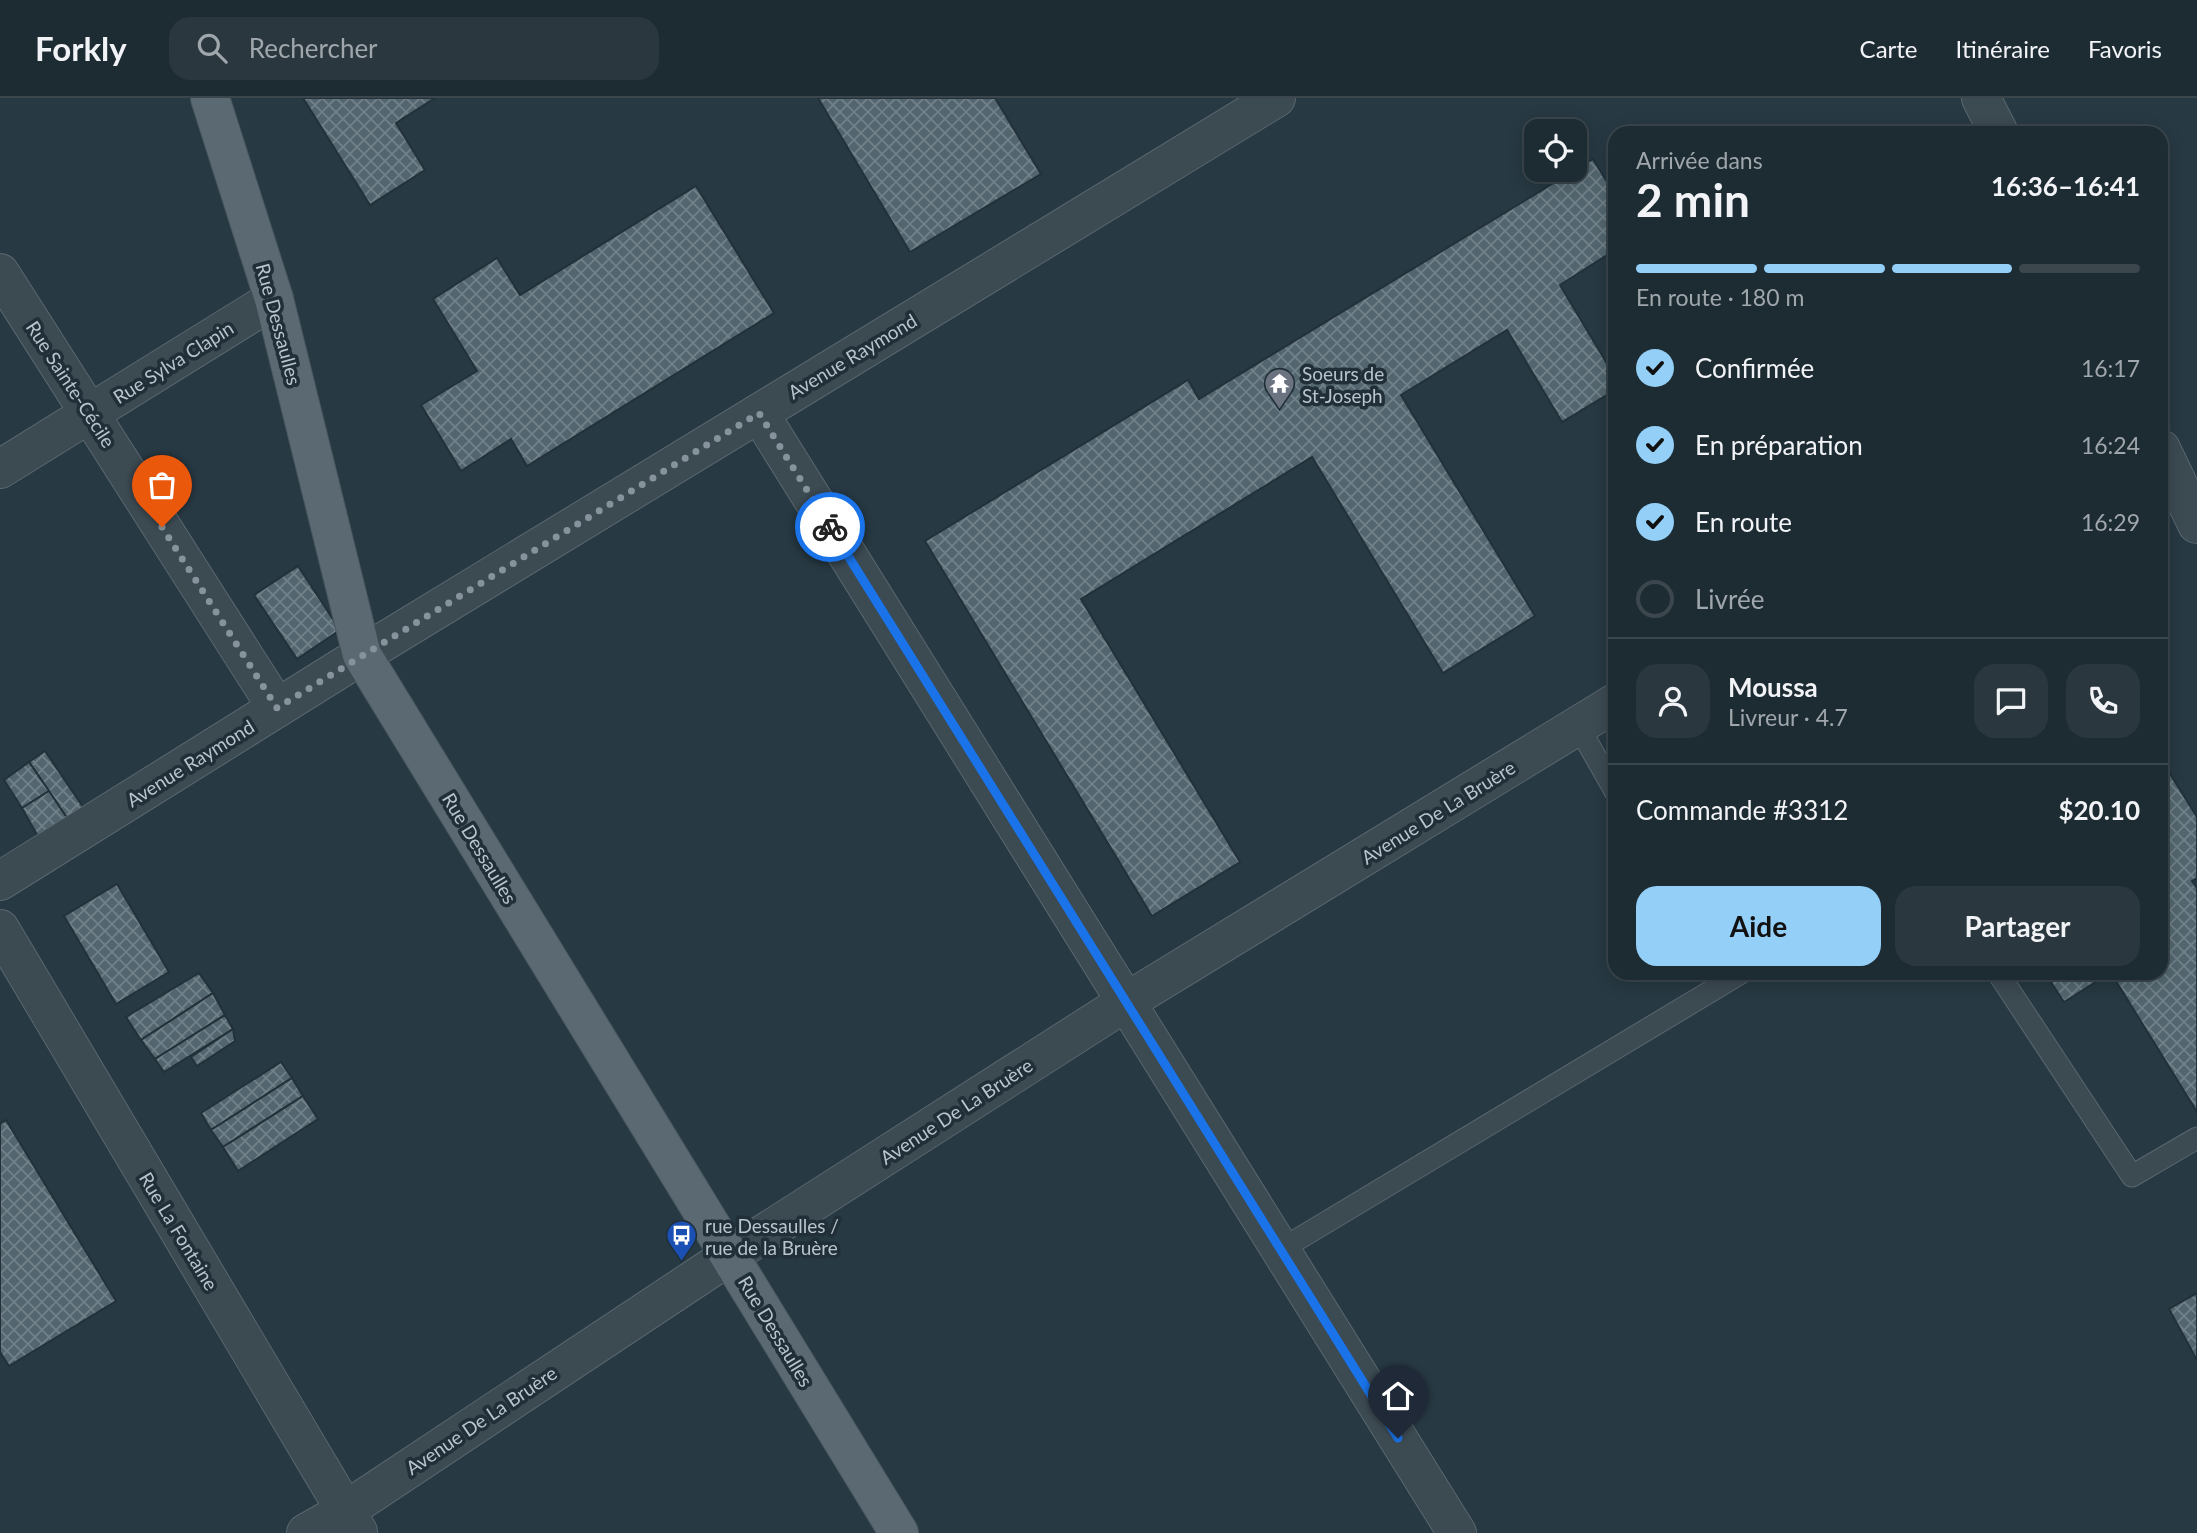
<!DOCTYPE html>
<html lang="fr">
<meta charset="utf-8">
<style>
body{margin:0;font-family:Lato,sans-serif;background:#2a373e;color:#f1f3f6;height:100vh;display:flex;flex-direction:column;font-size:26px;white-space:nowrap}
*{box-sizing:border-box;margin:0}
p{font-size:23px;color:#a0a7ac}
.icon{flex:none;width:38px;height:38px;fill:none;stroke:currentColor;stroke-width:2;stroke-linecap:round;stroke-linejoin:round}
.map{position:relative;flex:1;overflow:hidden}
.panel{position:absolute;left:1608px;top:28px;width:560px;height:854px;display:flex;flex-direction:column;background:#1d2b32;border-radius:21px;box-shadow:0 4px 18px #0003,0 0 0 2px #3b474d}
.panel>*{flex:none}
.fabs{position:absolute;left:1524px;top:21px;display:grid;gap:14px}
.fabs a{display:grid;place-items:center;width:63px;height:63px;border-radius:14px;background:#1d2b32;box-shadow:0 4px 18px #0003,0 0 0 2px #3b474d;font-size:35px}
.pin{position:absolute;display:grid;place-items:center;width:60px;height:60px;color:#fff;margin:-72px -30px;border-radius:50% 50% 50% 0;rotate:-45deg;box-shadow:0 0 7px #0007}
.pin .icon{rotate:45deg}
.courier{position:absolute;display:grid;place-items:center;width:70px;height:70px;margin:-35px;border:5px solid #1a73e8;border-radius:50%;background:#fff;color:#222;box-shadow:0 2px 9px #0007}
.overview em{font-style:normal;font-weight:700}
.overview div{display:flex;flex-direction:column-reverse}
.overview{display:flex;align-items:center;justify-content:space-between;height:119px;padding:0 28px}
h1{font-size:46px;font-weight:700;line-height:52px}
.bar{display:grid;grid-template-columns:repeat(4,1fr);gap:10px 7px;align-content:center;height:84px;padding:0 28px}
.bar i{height:9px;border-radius:5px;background:#3b474d}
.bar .current{background:#93cff7}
.bar p{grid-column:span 4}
.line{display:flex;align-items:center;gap:18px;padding:0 28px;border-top:2px solid #3b474d}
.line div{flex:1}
.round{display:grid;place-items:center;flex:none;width:74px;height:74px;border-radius:21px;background:#2a373e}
ol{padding:0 28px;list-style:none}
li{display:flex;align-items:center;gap:21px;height:77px}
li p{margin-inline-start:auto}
li .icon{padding:7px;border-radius:50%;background:#93cff7;color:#111;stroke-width:4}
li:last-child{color:#a0a7ac}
li i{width:38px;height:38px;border:4px solid #3b474d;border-radius:50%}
.primary-button{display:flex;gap:14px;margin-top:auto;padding:14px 28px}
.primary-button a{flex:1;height:80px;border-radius:21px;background:#93cff7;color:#111;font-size:28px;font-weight:700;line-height:80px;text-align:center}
.primary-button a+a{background:#2a373e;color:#f1f3f6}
header{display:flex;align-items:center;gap:42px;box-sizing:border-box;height:98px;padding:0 35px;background:#1d2b32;border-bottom:2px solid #3b474d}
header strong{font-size:33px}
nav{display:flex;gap:38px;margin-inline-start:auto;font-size:24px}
.search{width:490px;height:63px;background:#2a373e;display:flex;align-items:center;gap:18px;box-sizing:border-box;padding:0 24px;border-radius:21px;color:#a0a7ac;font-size:26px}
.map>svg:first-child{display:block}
</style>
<header>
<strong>Forkly</strong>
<div class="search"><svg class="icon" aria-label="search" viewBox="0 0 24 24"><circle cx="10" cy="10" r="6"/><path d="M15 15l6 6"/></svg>Rechercher</div>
<nav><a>Carte</a><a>Itinéraire</a><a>Favoris</a></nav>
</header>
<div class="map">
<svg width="2197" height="1435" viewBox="0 0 2197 1435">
<defs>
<pattern id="building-cross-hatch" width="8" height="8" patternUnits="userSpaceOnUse" patternTransform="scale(1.75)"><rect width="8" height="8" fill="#53666f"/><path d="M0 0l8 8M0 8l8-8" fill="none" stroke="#718189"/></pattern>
</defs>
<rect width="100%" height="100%" fill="#273943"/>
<g fill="url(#building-cross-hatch)" stroke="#22313a" stroke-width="2">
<path d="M303 0H435L396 25 425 72 370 107Z"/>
<path d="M818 0H995L1041 76 910 154Z"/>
<path d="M1593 61 1615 97V152L1560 187 1615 279V292L1562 324 1507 232 1401 297 1535 518 1443 575 1312 359 1081 501 1240 764 1152 818 925 443 1188 282 1199 301Z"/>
<path d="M696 88 774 215 527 368 511 341 461 373 421 307 477 273 433 201 497 160 520 197Z"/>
<path d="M298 468 340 532 297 561 254 497Z"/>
<path d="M45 653 85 712 69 723 29 664Z"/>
<path d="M2162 663 2197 719V780L2192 783 2197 790V1014L2111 875H2161Z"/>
<path d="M29 664 49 693 22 710 4 682Z"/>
<path d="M49 693 69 723 40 742 22 710Z"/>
<path d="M117 786 169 874 116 906 64 818Z"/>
<path d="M199 875 213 895 141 942 126 919Z"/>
<path d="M2045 875H2110L2064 904Z"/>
<path d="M213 895 225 917 155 961 141 942Z"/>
<path d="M225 917 233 931 164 974 155 961Z"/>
<path d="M233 931 235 943 197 968 191 959Z"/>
<path d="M281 964 292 980 211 1032 201 1015Z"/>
<path d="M292 980 303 998 223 1049 211 1032Z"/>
<path d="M303 998 318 1021 238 1073 223 1049Z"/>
<path d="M6 1022 116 1203 9 1268 0 1254V1026Z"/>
<path d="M2197 1195V1262L2169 1211Z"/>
</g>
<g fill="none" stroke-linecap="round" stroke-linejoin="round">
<defs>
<g id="service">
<path d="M1578 628 1615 693"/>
<path d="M1998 875 2132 1078 2197 1040"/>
<path d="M1280 1152 1741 875"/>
</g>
<g id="minor">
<path d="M0 175 277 610"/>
<path d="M759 315 1457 1435"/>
<path d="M0 371 274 201"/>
<path d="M0 783 362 557 1276 0"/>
<path d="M0 831 358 1434"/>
<path d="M306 1435 345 1413 729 1158 1126 904 1615 605"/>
</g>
<g id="tertiary">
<path d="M1981 0 1999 35"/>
<path d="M2161 351 2197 426"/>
</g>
<path id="primary" d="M210 0 274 201 362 557 899 1435"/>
</defs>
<use href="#service" stroke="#5a6770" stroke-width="23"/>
<use href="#minor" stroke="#5a6770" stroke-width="40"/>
<use href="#tertiary" stroke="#5a6770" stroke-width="40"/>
<use href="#primary" stroke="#48565f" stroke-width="40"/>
<use href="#service" stroke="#3c4a52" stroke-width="21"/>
<use href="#minor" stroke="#3c4a52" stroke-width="38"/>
<use href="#tertiary" stroke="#3c4a52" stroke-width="38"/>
<use href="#primary" stroke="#5a6972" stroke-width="38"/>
</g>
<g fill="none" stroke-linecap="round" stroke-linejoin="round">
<path stroke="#86939c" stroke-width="7" stroke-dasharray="0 12.6" d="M162 429 277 610 759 315 830 429"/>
<path stroke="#1a73e8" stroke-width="9" d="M830 429 1398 1340"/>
</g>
<defs>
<symbol id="temple-pin" viewBox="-11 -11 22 30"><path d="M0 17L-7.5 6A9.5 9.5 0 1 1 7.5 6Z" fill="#6b7280" stroke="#202f38"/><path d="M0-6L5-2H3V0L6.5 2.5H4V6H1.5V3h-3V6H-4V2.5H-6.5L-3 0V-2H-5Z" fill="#fff"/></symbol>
<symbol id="bus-pin" viewBox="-11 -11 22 30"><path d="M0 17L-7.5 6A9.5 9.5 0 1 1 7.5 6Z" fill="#1a4fb4" stroke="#202f38"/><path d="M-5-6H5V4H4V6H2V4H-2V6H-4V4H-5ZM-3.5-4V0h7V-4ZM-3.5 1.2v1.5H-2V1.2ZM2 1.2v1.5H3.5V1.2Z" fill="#fff"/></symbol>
</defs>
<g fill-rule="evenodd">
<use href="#temple-pin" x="1262" y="268" width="35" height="47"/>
<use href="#bus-pin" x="664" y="1120" width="35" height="47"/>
</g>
<g text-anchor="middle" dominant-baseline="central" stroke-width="7" stroke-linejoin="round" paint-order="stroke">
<g font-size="19" fill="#b9c4cc" stroke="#202f38">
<text transform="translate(279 226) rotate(75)">Rue Dessaulles</text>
<text transform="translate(852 258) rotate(-31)">Avenue Raymond</text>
<text transform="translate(173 264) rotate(-32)">Rue Sylva Clapin</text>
<text transform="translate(71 286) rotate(57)">Rue Sainte-Cécile</text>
<text transform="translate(190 665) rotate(-32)">Avenue Raymond</text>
<text transform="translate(1438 714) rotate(-32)">Avenue De La Bruère</text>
<text transform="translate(480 750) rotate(59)">Rue Dessaulles</text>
<text transform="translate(956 1013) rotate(-33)">Avenue De La Bruère</text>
<text transform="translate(179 1133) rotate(59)">Rue La Fontaine</text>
<text transform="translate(776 1233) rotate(59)">Rue Dessaulles</text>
<text transform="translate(481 1322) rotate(-34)">Avenue De La Bruère</text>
</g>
<g font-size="19" fill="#b9c4cc" stroke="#202f38" text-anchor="start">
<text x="1302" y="275">Soeurs de<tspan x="1302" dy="22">St-Joseph</tspan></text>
<text x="705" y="1127">rue Dessaulles /<tspan x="705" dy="22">rue de la Bruère</tspan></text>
</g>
</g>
</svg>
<div class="fabs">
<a><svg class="icon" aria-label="locate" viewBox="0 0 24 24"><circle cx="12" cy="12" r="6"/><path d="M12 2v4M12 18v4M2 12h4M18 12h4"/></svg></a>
</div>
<div class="pin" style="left:162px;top:429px;background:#ea580c"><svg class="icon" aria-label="bag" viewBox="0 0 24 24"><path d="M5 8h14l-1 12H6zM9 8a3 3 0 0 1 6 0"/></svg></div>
<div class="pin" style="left:1398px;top:1340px;background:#1f2937"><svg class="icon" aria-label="home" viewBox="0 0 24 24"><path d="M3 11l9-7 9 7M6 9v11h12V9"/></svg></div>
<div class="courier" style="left:830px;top:429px"><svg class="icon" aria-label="bike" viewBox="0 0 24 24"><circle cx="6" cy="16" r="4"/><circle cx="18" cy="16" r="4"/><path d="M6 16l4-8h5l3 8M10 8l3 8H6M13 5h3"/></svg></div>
<section class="panel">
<div class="overview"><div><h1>2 min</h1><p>Arrivée dans</p></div><em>16:36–16:41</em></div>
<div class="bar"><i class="current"></i><i class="current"></i><i class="current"></i><i></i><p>En route · 180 m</p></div>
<ol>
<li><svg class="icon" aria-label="check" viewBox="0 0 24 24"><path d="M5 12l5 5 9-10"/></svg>Confirmée<p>16:17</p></li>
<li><svg class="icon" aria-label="check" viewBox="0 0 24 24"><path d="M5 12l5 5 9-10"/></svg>En préparation<p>16:24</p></li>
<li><svg class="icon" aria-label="check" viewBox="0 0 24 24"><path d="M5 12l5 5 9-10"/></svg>En route<p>16:29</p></li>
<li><i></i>Livrée</li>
</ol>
<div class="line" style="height:126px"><a class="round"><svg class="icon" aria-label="person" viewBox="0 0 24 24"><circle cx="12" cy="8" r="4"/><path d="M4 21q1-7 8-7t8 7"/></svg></a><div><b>Moussa</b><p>Livreur · 4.7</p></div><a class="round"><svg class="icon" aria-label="chat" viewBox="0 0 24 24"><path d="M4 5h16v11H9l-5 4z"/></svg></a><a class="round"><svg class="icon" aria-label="phone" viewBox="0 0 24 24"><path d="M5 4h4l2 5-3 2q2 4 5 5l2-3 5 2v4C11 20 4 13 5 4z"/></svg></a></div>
<div class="line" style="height:91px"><div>Commande #3312</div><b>$20.10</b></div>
<div class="primary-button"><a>Aide</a><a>Partager</a></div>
</section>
</div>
